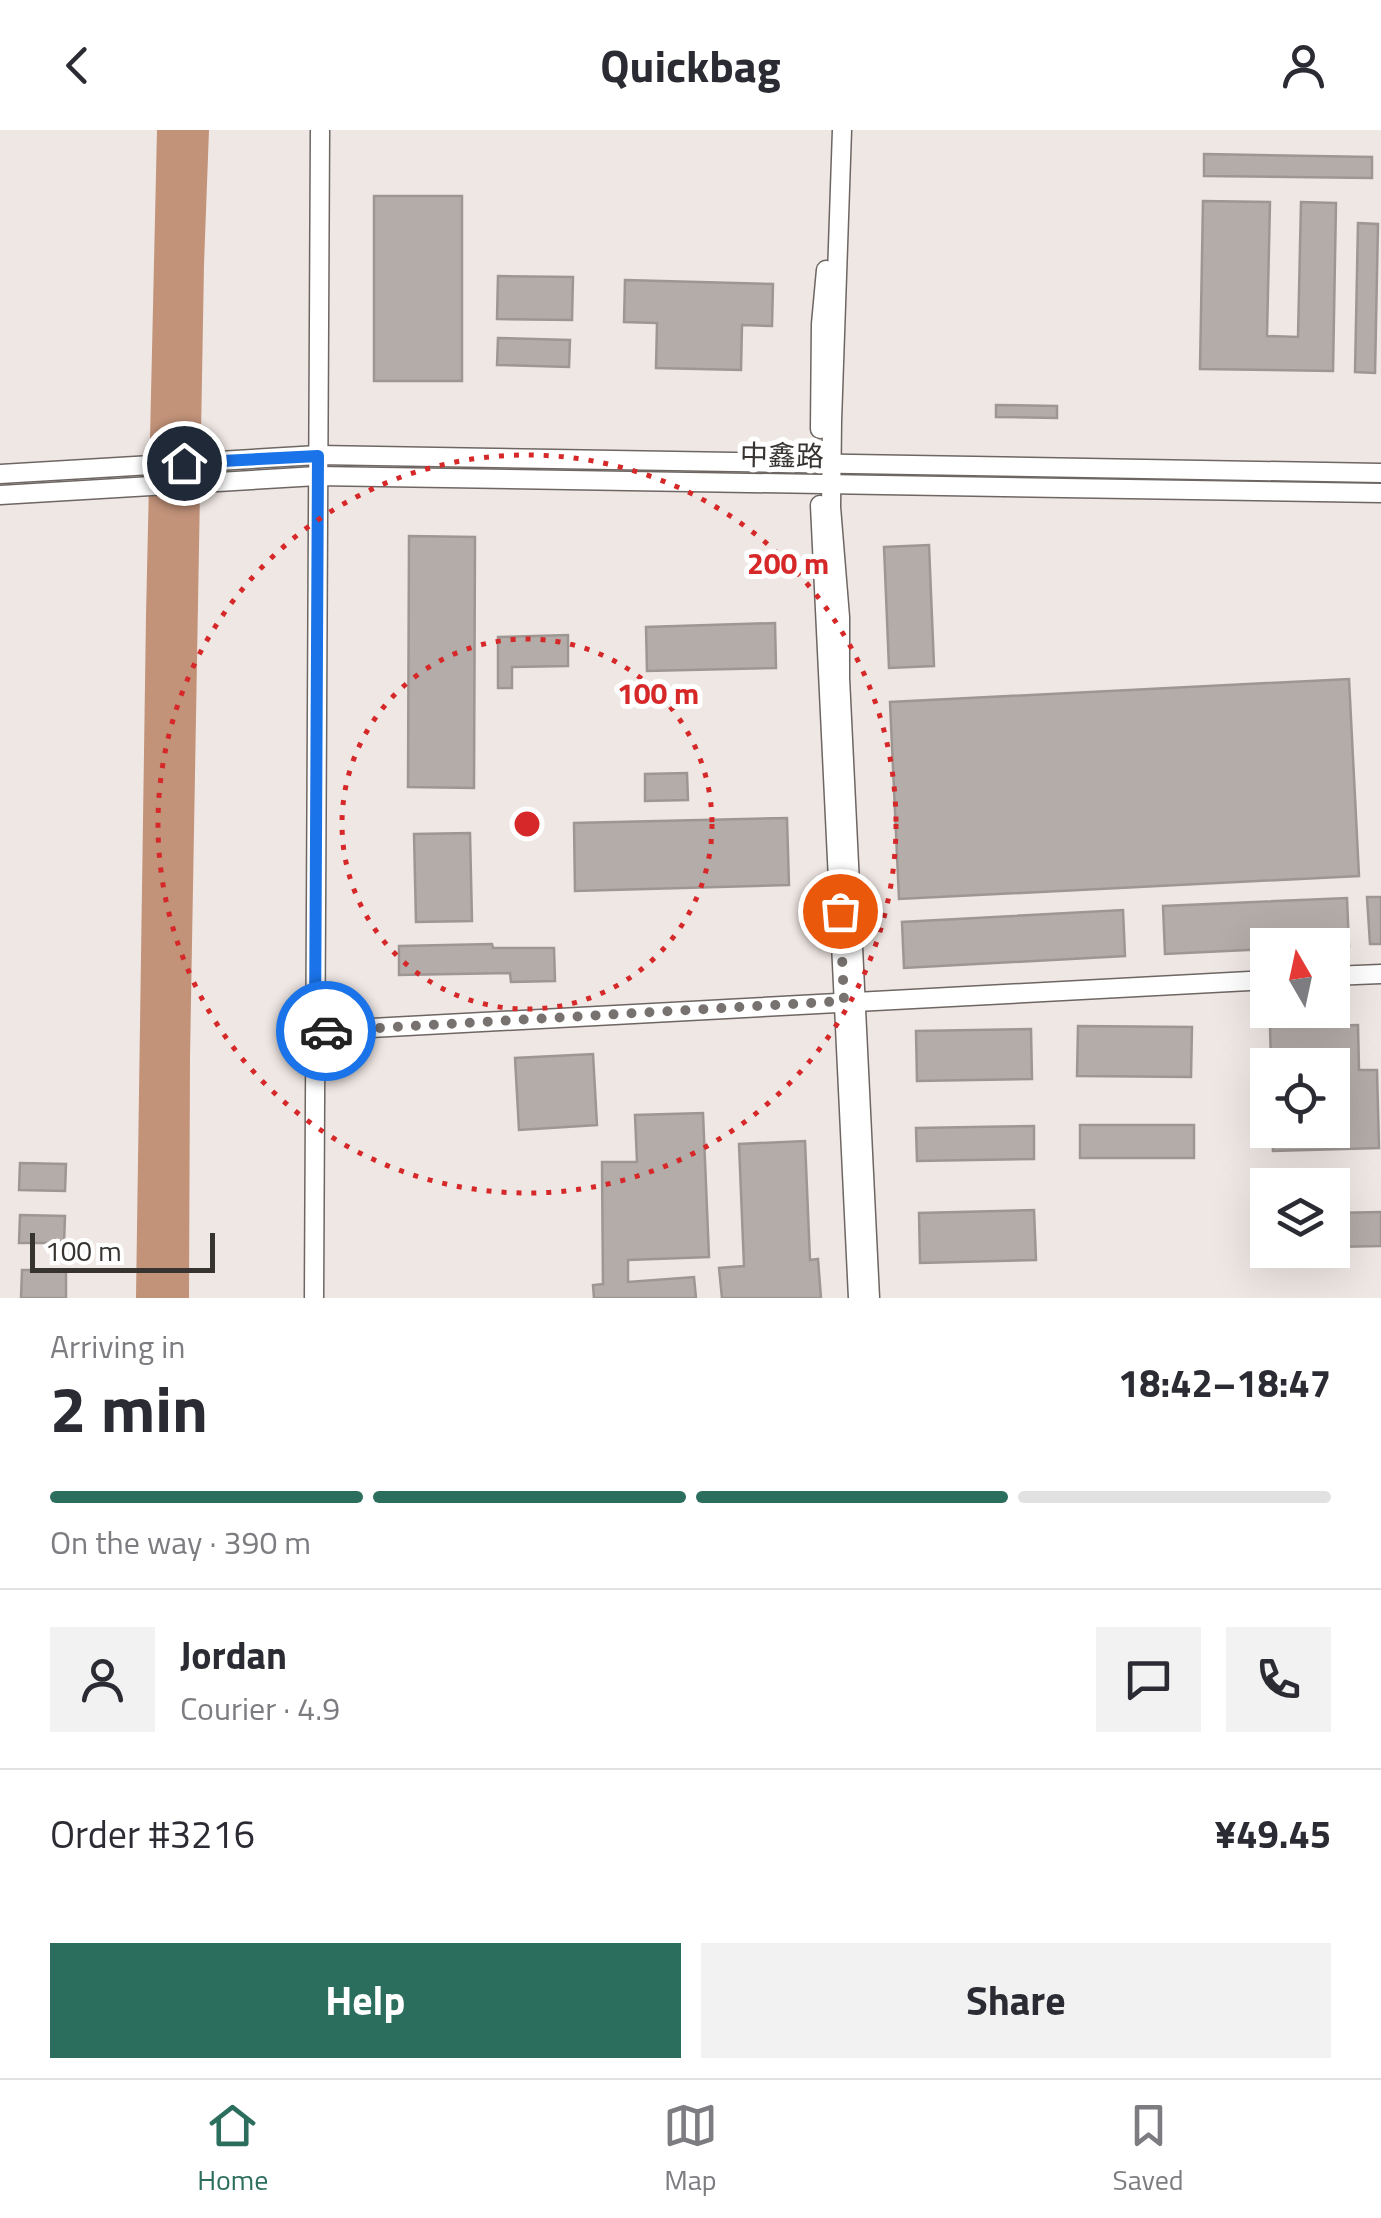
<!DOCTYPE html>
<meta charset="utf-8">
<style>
body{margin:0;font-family:"Titillium Web","Noto Sans SC",sans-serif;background:#f2f2f3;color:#2b2b33;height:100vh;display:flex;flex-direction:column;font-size:38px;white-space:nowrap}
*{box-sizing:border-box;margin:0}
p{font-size:32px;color:#7c7c81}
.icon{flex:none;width:55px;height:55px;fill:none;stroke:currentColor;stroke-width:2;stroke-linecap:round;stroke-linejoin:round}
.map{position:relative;height:1168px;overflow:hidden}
.panel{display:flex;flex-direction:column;background:#fff;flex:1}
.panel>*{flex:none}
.needle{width:65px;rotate:351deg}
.tools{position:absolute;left:1250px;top:798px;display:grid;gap:20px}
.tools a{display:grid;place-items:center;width:100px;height:100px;border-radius:0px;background:#fff;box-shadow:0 10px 40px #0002;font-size:50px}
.scale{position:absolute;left:30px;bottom:25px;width:185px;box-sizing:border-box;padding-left:10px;border:5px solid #363331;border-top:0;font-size:28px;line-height:35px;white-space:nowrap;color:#363331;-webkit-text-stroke:8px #fff;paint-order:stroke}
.pin{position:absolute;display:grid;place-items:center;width:85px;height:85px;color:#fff;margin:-42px;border:5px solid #fff;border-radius:50%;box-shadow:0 2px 10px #0007}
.courier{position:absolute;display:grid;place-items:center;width:100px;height:100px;margin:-50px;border:8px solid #1a73e8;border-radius:50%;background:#fff;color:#222;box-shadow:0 2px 12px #0007}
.headline em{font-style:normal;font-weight:700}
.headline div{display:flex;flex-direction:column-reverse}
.headline{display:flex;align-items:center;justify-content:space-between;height:170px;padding:0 50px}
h1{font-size:65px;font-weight:700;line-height:75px}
.bar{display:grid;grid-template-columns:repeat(4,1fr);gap:15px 10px;align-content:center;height:120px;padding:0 50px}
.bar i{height:12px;border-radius:8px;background:#e1e1e2}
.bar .active{background:#2c6e5d}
.bar p{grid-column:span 4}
.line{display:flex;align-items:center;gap:25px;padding:0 50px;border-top:2px solid #e1e1e2}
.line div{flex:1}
.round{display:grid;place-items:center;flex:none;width:105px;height:105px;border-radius:0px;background:#f2f2f3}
.cta{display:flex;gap:20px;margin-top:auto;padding:20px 50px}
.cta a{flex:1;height:115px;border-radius:0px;background:#2c6e5d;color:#fff;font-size:40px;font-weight:700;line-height:115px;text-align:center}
.cta a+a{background:#f2f2f3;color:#2b2b33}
header{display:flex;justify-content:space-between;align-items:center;height:130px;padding:0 50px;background:#fff;font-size:45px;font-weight:700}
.menu{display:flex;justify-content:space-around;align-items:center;height:140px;border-top:2px solid #e1e1e2;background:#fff;font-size:28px;color:#7c7c81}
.menu a{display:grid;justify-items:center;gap:5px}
.menu .active{color:#2c6e5d}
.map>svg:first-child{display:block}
</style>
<header><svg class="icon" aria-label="back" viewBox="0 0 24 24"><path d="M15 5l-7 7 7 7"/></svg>Quickbag<svg class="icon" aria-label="person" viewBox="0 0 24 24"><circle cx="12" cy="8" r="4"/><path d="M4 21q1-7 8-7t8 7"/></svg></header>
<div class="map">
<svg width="1381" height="1168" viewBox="0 0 1381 1168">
<rect width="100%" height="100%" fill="#efe7e3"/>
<path fill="#c29279" d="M157 0H209L204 134 190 927 189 1168H136L146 486Z"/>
<g fill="#b4aca8" stroke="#9e9692" stroke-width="2.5">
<path d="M1204 24 1372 27V48L1204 46Z"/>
<rect x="374" y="66" width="88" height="185"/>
<path d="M1203 71 1270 72 1267 206 1298 207 1301 72 1336 73 1333 241 1200 239Z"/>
<path d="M1358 93 1378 94 1375 243 1355 242Z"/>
<path d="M498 146 573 147 572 190 497 189Z"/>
<path d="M625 150 773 154 772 196 742 195 741 240 656 238 657 193 624 192Z"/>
<path d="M498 208 570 210 569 237 497 235Z"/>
<path d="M996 275 1057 276V288L996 287Z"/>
<path d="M409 406 475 407 474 658 408 657Z"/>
<path d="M929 415 934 536 889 538 884 417Z"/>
<path d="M775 493 776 538 647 541 646 497Z"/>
<path d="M568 505V536L512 537V558H498V507Z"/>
<path d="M1349 549 1359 746 899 769 890 572Z"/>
<path d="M687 643 688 670 645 671V644Z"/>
<path d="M787 688 789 755 575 761 574 693Z"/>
<path d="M470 703 472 791 416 792 414 704Z"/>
<path d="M1367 767H1381V814H1370Z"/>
<path d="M1347 768 1349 816 1268 815V819L1165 824 1163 776Z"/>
<path d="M1123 780 1125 826 904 838 902 792Z"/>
<path d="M492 814 493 818H554L555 851 511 852 510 843 399 845V816Z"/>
<path d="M1358 895 1359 940H1377L1379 1018 1273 1021 1272 1000H1332V935H1271L1270 897Z"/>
<path d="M1078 896 1192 897 1191 947 1077 946Z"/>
<path d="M1031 899 1032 949 917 951 916 901Z"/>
<path d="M593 924 597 995 519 1000 515 928Z"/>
<path d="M703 983 709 1127 628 1130V1152L694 1147 696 1168H594L593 1155 603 1154 602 1032H637L635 985Z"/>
<rect x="1080" y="995" width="114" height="33"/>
<path d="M1034 996V1029L917 1031 916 998Z"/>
<path d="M805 1011 810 1130 818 1129 821 1168H722L719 1138 744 1136 739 1014Z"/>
<path d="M20 1033 66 1034 65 1061 19 1060Z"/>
<path d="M1034 1080 1036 1130 920 1133 919 1083Z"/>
<path d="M1381 1082V1116L1332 1117V1083Z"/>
<path d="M20 1085 65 1086 64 1113H19Z"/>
<path d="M22 1140H66V1168H21Z"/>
</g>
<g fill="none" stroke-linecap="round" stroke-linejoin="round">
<defs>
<g id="tertiary">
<path d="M842 0 832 291 831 377 840 487V548L870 1168"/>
<path d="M820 299 821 194 826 140"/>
<path d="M820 375 858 1168"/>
<path d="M1332 846 1381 844"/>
<path d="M315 901 1268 850"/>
<path d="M314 1168 320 0"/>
</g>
<g id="secondary">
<path d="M0 344 318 325 1381 343"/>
<path d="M0 365 317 346 1381 363"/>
</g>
</defs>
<use href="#tertiary" stroke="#6d6662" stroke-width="21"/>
<use href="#secondary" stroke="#6d6662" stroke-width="21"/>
<use href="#tertiary" stroke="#fff" stroke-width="18"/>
<use href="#secondary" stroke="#fff" stroke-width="18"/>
</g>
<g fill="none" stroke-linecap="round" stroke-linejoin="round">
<path stroke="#77726f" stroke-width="10" stroke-dasharray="0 18" d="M326 901 844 871 840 781"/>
<path stroke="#1a73e8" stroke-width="12" d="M184 333 318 326 315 902 326 901"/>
</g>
<g fill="none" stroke="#d62828" stroke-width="5" stroke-dasharray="5 10">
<circle cx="527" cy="694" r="185"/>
<circle cx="527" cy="694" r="369"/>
</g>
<g text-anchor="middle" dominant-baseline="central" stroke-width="10" stroke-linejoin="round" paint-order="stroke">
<g font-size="28" fill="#363331" stroke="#fff">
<text transform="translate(782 325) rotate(1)">中鑫路</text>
</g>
</g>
<circle cx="527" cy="694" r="15" fill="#d62828" stroke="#fff" stroke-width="5"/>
<g font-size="30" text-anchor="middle" font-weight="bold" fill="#d62828" stroke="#fff" stroke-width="10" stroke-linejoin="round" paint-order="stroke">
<text x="788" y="444">200 m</text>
<text x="658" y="574">100 m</text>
</g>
</svg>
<div class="tools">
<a><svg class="needle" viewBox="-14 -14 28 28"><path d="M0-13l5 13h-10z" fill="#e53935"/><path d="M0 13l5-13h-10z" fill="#7c7c81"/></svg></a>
<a><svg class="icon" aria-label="locate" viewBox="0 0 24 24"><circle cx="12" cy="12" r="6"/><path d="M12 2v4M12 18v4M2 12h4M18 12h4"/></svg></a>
<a><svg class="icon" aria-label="layers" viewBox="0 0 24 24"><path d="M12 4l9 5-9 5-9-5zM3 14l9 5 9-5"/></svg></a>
</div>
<div class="scale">100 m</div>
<div class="pin" style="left:840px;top:781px;background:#ea580c"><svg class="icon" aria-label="bag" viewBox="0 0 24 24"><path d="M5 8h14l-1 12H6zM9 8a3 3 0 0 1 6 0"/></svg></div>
<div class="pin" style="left:184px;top:333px;background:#1f2937"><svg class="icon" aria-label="home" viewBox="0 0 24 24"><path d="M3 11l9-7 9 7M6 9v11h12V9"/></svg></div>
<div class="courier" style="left:326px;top:901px"><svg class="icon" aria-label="car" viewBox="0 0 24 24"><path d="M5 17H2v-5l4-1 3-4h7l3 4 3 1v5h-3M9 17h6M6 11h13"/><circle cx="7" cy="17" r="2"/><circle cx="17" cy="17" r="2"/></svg></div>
</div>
<section class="panel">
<div class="headline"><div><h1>2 min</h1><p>Arriving in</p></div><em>18:42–18:47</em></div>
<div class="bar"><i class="active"></i><i class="active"></i><i class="active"></i><i></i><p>On the way · 390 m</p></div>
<div class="line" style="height:180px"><a class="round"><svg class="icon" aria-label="person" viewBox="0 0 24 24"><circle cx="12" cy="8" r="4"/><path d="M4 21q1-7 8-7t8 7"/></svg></a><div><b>Jordan</b><p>Courier · 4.9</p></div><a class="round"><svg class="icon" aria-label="chat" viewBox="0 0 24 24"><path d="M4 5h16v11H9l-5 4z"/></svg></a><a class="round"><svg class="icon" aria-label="phone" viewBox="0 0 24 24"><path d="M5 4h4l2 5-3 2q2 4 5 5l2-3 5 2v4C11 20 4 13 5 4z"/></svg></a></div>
<div class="line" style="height:130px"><div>Order #3216</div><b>¥49.45</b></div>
<div class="cta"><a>Help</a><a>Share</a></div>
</section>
<nav class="menu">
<a class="active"><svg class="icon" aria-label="home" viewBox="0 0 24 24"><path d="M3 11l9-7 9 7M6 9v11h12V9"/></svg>Home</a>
<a><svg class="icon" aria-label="map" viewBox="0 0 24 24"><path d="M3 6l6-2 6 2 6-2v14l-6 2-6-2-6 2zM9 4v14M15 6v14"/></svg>Map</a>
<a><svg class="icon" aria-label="saved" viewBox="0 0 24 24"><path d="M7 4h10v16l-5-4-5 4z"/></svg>Saved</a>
</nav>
